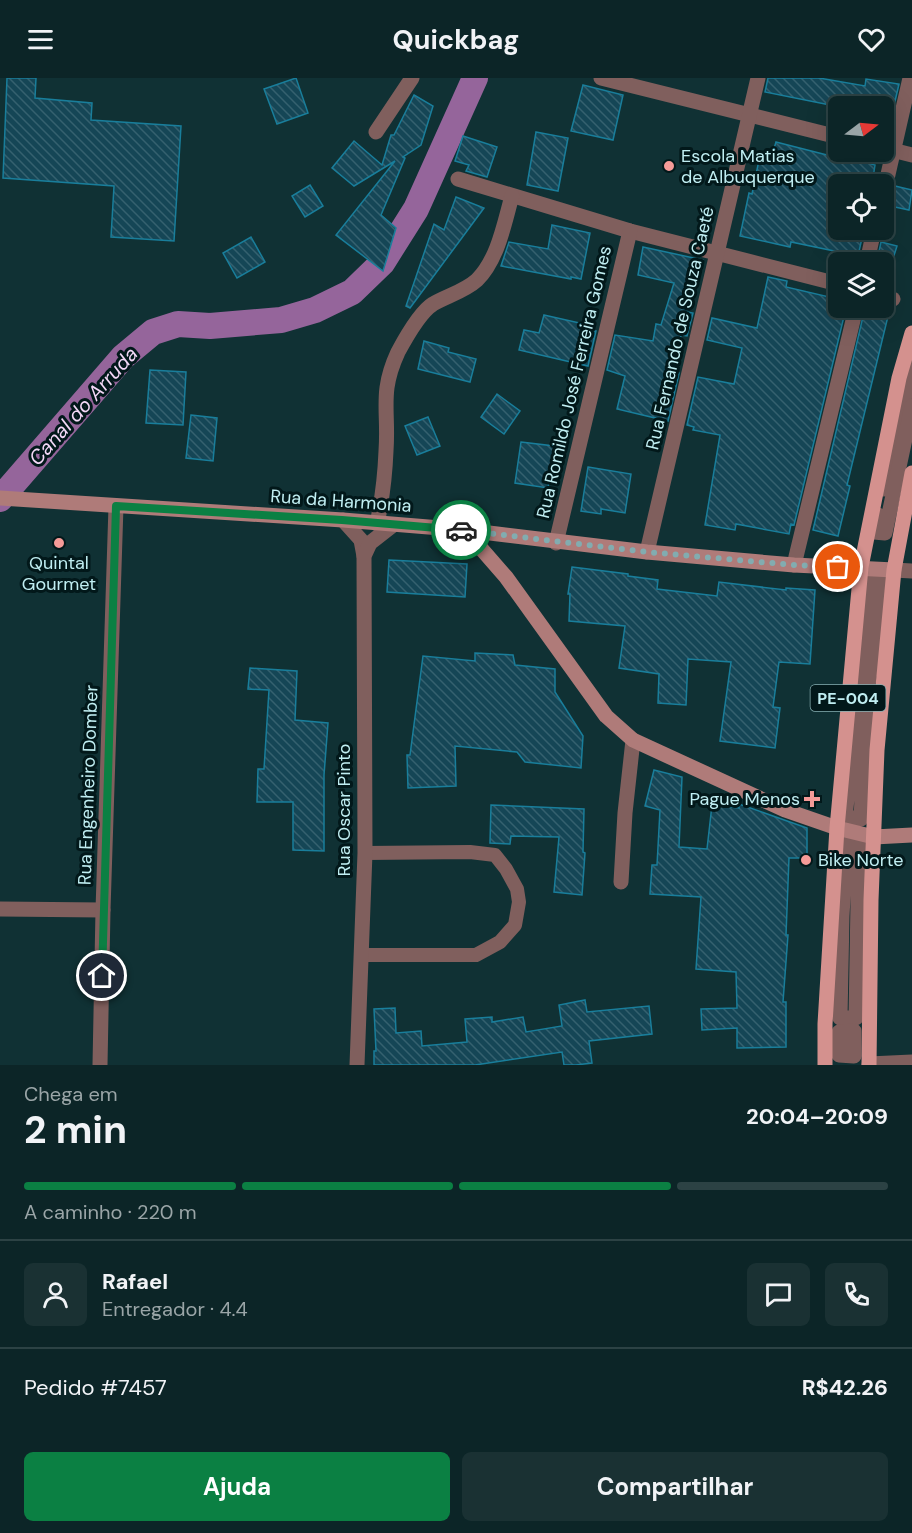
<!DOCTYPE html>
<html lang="pt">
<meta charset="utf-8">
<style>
body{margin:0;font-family:"DM Sans",sans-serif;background:#1a3133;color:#f1f3f6;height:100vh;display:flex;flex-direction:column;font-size:22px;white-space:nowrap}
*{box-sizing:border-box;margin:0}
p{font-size:20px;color:#9aa5a7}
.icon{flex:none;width:33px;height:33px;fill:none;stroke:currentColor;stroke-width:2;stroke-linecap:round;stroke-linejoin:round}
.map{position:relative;height:987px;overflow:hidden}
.sheet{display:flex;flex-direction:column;background:#0c2527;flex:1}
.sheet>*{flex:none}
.needle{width:39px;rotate:74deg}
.buttons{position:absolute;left:828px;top:18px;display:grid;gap:12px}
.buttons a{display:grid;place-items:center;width:66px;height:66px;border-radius:9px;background:#0c2527;box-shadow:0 6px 24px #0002,0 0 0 2px #2c4244;font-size:30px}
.pin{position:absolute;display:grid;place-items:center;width:51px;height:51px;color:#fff;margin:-26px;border:3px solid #fff;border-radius:50%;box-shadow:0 2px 6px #0007}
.courier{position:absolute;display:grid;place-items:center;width:60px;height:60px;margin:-30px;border:4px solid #0b8043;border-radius:50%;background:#fff;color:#222;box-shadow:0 2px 8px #0007}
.head em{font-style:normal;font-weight:700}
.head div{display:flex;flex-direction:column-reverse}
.head{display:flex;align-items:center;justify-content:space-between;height:102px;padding:0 24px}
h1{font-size:39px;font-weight:700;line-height:45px}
.bar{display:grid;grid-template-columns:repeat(4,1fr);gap:9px 6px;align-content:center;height:72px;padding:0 24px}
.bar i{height:8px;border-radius:4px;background:#2c4244}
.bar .active{background:#0b8043}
.bar p{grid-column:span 4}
.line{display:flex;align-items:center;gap:15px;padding:0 24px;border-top:2px solid #2c4244}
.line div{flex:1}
.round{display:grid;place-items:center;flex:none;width:63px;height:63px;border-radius:9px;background:#1a3133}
.button{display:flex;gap:12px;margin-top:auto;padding:12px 24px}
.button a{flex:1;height:69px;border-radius:9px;background:#0b8043;color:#fff;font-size:24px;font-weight:700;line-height:69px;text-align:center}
.button a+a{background:#1a3133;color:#f1f3f6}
header{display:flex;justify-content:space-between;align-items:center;height:78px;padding:0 24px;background:#0c2527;font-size:27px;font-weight:700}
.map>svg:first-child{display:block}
</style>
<header><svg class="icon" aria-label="menu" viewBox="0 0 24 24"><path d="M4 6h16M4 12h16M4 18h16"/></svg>Quickbag<svg class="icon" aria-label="heart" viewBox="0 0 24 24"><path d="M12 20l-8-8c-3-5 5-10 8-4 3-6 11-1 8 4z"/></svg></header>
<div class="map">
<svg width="912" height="987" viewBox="0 0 912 987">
<defs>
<pattern id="building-back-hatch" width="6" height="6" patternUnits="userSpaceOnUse" patternTransform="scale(1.5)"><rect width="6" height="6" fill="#154656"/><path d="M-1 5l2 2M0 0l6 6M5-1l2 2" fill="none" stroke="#35616f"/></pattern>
</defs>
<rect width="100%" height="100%" fill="#103134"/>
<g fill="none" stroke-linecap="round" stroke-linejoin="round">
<path stroke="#95659b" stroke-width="26" d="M0 421 123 279 153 254 178 246 210 248 281 242 315 232 352 214 382 185 416 131 475 0"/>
</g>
<g fill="url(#building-back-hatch)" stroke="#197e9b" stroke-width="1.5">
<path d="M7 0H36L35 20 92 25 91 42 181 48 174 163 111 159 114 108 3 100Z"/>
<path d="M296 0 308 35 277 46 264 11Z"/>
<path d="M768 0H819L865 8 866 1 899 6 892 36 884 34V28H835L765 14Z"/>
<path d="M583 7 623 17 613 62 571 53Z"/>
<path d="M414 17 433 28 421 67 403 79 405 80 381 137 396 150 383 193 336 157 395 83 354 108 332 90 354 63 382 87 391 57H394Z"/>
<path d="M536 54 568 60 558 113 527 107Z"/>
<path d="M463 58 497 69 487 99 466 93 469 87 455 83Z"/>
<path d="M776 64 827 77V74H874L871 86 875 87 872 106 838 100V155L862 160 858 178 791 164 790 169 740 158 749 115 752 116 759 82 770 84Z"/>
<path d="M310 107 323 128 305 139 292 118Z"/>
<path d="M895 108 912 112 909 132 890 128Z"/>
<path d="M456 119 484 130 410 230 406 228 434 146 444 152Z"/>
<path d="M552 147 590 155 581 201 571 199V201L501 188 509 164 548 171Z"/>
<path d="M251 159 265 184 237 200 223 175Z"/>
<path d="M881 164 897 168 891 187 877 183Z"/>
<path d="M643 169 703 182 687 234 693 235 687 258 681 257 675 294 679 295 668 343 617 331 625 298 607 292 615 257 653 263 656 246 661 247 674 205 638 197Z"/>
<path d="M768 199 787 203 786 209 838 221V230H846L794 447 791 446 789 456 736 446 735 452 705 447 720 357 693 352 694 349 687 347 698 299 734 306 742 270 707 262 712 240 757 250Z"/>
<path d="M865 230H890L847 407 850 408 838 458 813 452Z"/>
<path d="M544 237 593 248 592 253H596L588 288 519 272 524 252 539 255Z"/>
<path d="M424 263 449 270 448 274 476 281 470 304 418 291Z"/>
<path d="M150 292 186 294 183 347 146 345Z"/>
<path d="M497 316 520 333 504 356 481 339Z"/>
<path d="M191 337 217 340 213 383 186 380Z"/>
<path d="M428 339 440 368 417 377 405 348Z"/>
<path d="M521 364 554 368 548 410 515 405Z"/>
<path d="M588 389 631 396 625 435 601 431V436L581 433Z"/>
<path d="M389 482 467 486 465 519 387 514Z"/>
<path d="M572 489 628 496V498L658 502 657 511 717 518 719 504 786 512V510L815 512 810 586 779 584 773 629 780 630 775 670 720 663 731 584 688 581 686 627 658 625 659 596 619 590 625 548 569 543 570 516H568Z"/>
<path d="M475 575 513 577 515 587 555 591V614L583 658 581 690 525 684 517 674 455 668 456 708 408 710 407 677H410L423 578 475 583Z"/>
<path d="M250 590 297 593 295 642 328 645 324 697V773L293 772V724H257L258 691H264L269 612 248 611Z"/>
<path d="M654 692 682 699 679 769 707 771 712 727 739 730V726L807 750V780H789L786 857H788L783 924H786V969L737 970V950L702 952 701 931 737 930 736 894 696 891 701 819 650 816 652 787H657L660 732 645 728Z"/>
<path d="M491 727 584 731 583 774 585 775 582 817 554 814 559 759 511 758 510 766 490 765Z"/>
<path d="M585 922 587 934 649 928 652 956 589 963 592 985 576 987H564L562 974 475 987H374V973H376L374 931 395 930 396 955 421 953 422 968 467 964 465 941 492 939V944L523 939 526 954 562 948 559 927Z"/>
</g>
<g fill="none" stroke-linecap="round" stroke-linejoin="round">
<path stroke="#805f5d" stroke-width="14" d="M361 877H476L500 864 515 847 519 824 517 811 506 791 495 777 470 774 365 775"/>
<g stroke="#805f5d" stroke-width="15">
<path d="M884 411 912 286"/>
<path d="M878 437 874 454 885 455 912 328"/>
<path d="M872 499 884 503 867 613 861 741 845 739Z"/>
<path d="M846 764 859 766 856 940H840L842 838Z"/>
<path d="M854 953V978L839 977V954Z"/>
</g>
<g stroke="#805f5d" stroke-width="15">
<path d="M601 0 838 59"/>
<path d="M376 54 412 0"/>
<path d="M884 70 912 77"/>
<path d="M458 101 630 153 838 206"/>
<path d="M884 114 910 0"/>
<path d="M867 184 874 152"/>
<path d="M884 218 893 221"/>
<path d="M343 442 361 462 364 478"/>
<path d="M377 446C382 422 385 398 386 373 389 332 379 315 398 274 405 261 420 234 433 226 447 218 465 213 477 202 498 181 504 146 512 118"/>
<path d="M556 465 630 153"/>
<path d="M647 474 758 0"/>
<path d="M794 487 856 230"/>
<path d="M621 804 625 735 633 662"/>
<path d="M0 831 103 832"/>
<path d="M869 986 912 984"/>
<path d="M100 987 103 832 116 428"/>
<path d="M357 987 365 775 364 478 370 465 393 447"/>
</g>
<path stroke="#805f5d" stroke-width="15" d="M894 492 912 493"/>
<g stroke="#af7b79" stroke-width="15">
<path d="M0 420 343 442 465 452 647 474 794 487 894 492"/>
<path d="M465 452 506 499 606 638 633 662 785 732 837 750 874 759 912 757"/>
</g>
<g stroke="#d4918e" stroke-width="15">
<path d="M825 987V946L837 750 861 489 899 300 912 255"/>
<path d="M869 987 871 822 877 672 894 492 912 395"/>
</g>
</g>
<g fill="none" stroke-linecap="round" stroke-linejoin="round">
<path stroke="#82acb0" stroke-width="6" stroke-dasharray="0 10.8" d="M461 452 647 474 794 487 838 489"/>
<path stroke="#0b8043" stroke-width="8" d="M102 898 116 428 342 442 461 452"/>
</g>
<g fill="#f59b98" stroke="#02181a" stroke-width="2">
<circle cx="669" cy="88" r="6"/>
<circle cx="59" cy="465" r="6"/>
<path d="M809 712h6v6h6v6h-6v6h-6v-6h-6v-6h6z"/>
<circle cx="806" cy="782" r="6"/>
</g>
<g text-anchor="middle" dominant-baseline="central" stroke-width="6" stroke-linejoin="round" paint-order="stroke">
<rect fill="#02181a" stroke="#87aeb1" stroke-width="1.5" x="810.5" y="607" width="75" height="26" rx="4.5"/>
<g font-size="16" font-weight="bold" fill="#c0eef2">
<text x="848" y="620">PE-004</text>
</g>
<g font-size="18" fill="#c0eef2" stroke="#02181a" text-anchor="start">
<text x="681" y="78">Escola Matias<tspan x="681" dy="21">de Albuquerque</tspan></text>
<text x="59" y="485" text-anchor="middle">Quintal<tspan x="59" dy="21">Gourmet</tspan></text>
<text x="800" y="721" text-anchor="end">Pague Menos</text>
<text x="818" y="782">Bike Norte</text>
</g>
<g font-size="18" fill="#c0eef2" stroke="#02181a">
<text transform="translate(680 250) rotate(-77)">Rua Fernando de Souza Caeté</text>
<text transform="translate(574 304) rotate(-77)">Rua Romildo José Ferreira Gomes</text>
<text transform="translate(341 423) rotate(4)">Rua da Harmonia</text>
<text transform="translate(88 707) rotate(-88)">Rua Engenheiro Domber</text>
<text transform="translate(344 732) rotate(-90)">Rua Oscar Pinto</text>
</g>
<g font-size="20" font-style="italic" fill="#f4d8f7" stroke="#02181a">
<text transform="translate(83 328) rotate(-48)">Canal do Arruda</text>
</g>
</g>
</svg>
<div class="buttons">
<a><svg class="needle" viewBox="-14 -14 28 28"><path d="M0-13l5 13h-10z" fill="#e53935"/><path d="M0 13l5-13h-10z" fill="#9aa5a7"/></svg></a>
<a><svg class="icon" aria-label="locate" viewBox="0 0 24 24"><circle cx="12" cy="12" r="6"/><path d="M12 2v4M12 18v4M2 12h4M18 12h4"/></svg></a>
<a><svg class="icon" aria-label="layers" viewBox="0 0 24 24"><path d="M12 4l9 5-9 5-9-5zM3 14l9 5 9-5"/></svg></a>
</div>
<div class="pin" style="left:838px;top:489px;background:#ea580c"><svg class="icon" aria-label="bag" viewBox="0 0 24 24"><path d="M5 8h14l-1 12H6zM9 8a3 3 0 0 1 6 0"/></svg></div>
<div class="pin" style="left:102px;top:898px;background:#1f2937"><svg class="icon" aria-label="home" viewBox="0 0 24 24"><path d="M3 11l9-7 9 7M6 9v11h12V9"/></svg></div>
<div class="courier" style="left:461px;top:452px"><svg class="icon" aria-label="car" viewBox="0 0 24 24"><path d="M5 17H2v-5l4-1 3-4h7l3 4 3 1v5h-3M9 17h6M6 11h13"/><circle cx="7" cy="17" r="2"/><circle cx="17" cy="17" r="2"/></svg></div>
</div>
<section class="sheet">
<div class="head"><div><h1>2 min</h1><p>Chega em</p></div><em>20:04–20:09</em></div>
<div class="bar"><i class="active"></i><i class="active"></i><i class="active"></i><i></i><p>A caminho · 220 m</p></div>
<div class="line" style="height:108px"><a class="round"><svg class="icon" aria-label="person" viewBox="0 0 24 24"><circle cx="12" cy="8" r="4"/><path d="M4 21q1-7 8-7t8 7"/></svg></a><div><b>Rafael</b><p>Entregador · 4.4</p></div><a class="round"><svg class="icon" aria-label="chat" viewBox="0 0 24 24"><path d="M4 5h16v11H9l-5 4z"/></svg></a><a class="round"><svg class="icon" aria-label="phone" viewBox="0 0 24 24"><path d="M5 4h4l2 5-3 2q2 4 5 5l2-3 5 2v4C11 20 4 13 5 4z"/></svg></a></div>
<div class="line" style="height:78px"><div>Pedido #7457</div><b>R$42.26</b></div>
<div class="button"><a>Ajuda</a><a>Compartilhar</a></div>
</section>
